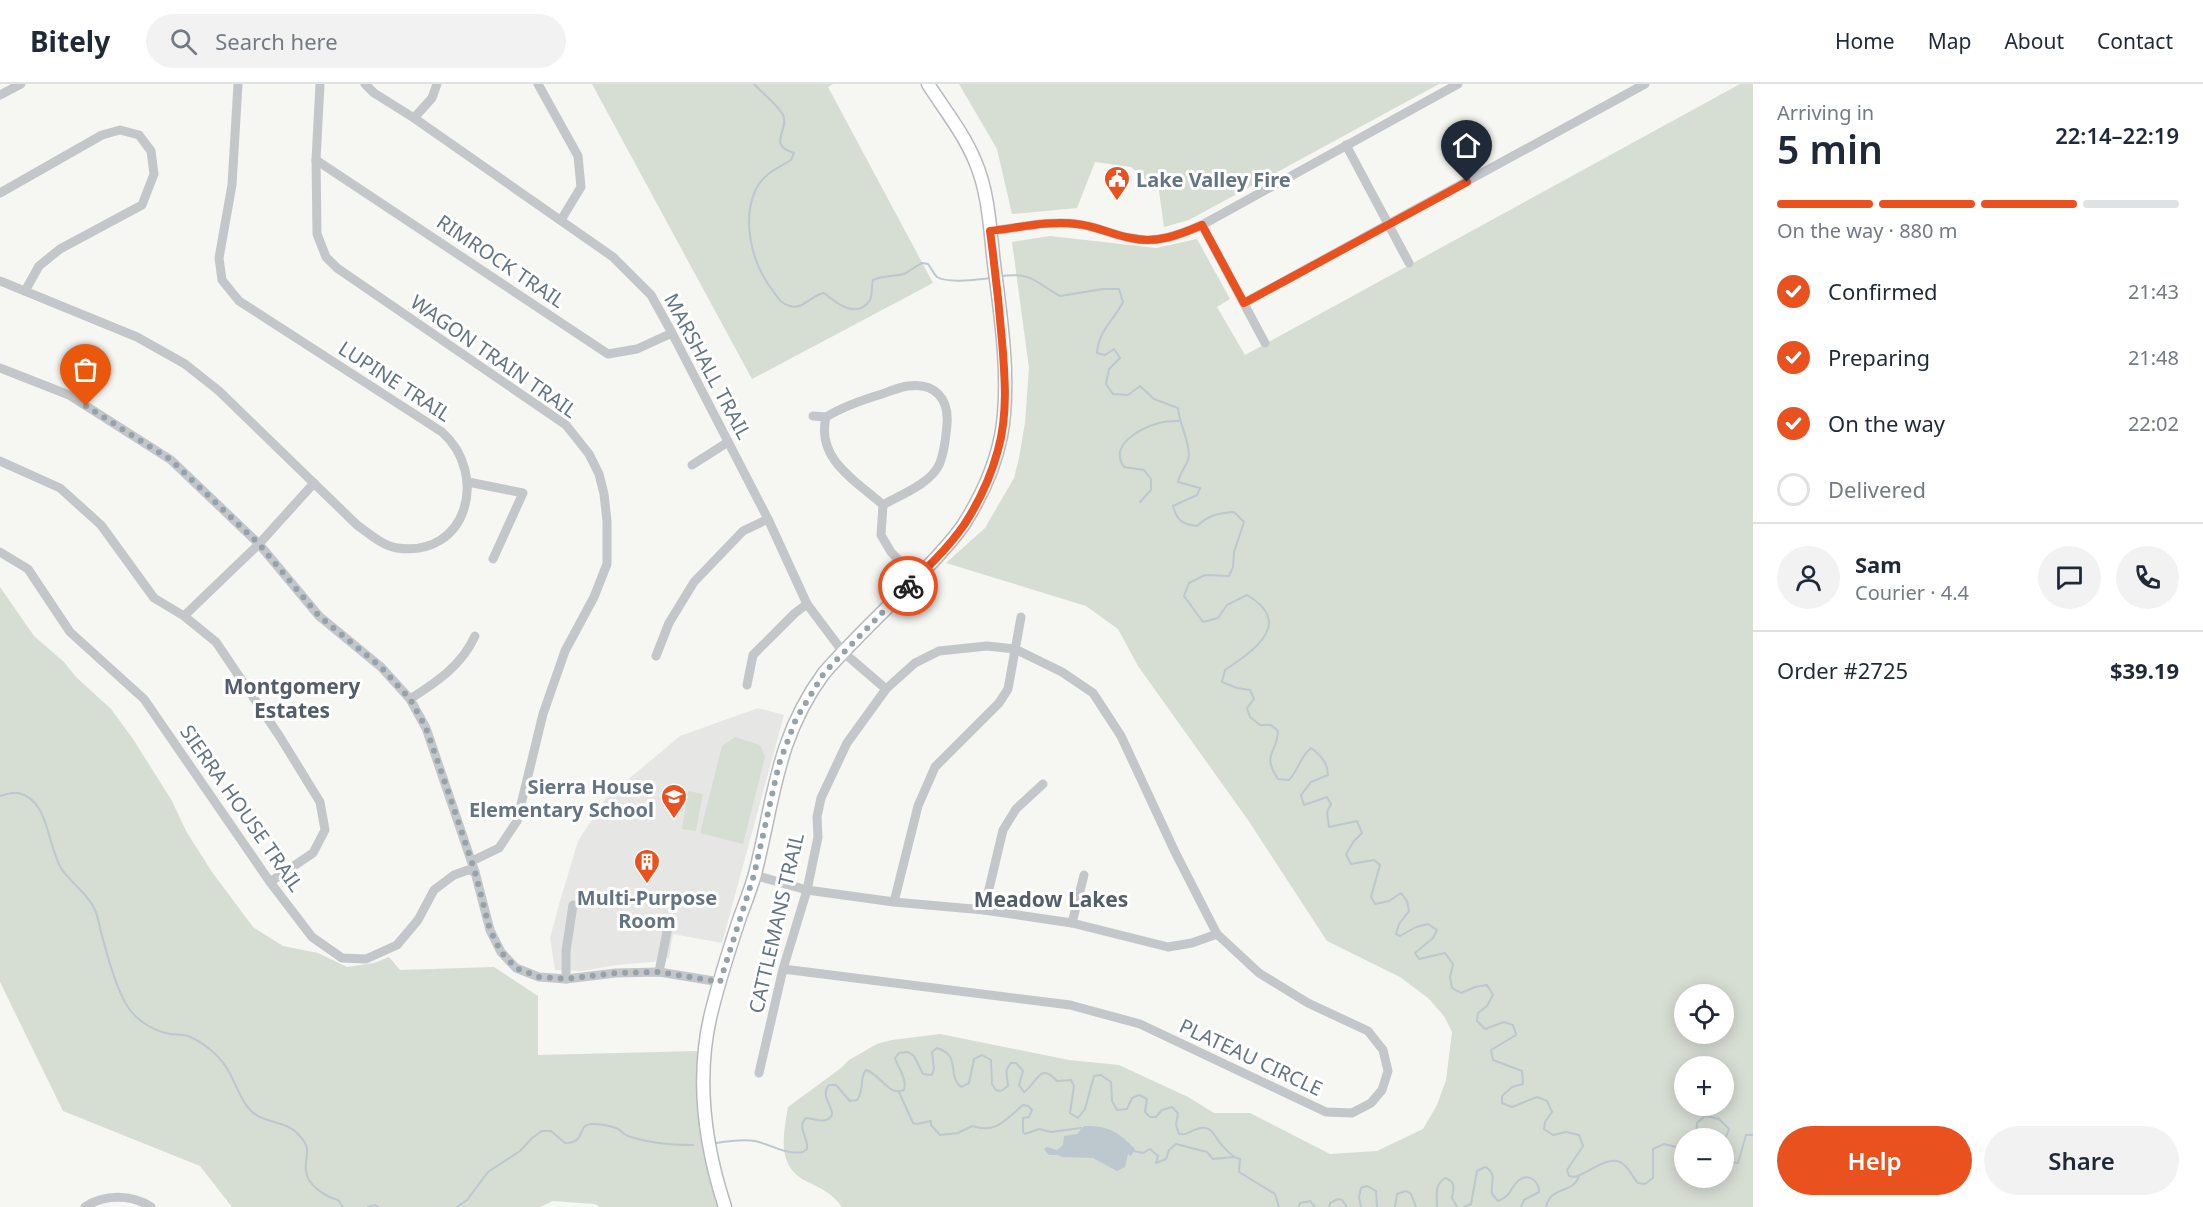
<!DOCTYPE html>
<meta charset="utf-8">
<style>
body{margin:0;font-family:"Noto Sans",sans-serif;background:#f2f2f3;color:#1f2937;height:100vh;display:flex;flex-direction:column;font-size:22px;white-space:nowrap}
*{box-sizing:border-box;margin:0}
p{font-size:20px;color:#747a83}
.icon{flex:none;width:33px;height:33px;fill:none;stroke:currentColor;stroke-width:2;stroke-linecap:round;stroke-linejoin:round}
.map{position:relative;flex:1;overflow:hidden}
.side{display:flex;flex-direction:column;background:#fff;width:450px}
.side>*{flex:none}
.buttons{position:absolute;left:1674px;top:900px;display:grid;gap:12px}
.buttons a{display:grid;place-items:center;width:60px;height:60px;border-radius:50%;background:#fff;box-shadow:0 3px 15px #0003;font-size:30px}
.pin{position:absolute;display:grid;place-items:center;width:51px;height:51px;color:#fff;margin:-62px -26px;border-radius:50% 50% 50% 0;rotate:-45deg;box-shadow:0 0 6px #0007}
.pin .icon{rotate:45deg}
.courier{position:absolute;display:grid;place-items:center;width:60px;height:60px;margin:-30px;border:4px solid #e9511f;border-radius:50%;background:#fff;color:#222;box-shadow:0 2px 8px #0007}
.head em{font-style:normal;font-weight:600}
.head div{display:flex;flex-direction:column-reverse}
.head{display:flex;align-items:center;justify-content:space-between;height:102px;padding:0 24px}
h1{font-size:39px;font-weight:600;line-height:45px}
.bar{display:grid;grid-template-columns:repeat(4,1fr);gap:9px 6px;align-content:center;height:72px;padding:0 24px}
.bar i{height:8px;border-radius:4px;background:#e0e1e3}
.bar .on{background:#e9511f}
.bar p{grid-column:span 4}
.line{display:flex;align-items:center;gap:15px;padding:0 24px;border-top:2px solid #e0e1e3}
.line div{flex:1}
.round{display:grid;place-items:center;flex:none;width:63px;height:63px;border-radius:32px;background:#f2f2f3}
ol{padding:0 24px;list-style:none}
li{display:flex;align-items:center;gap:18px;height:66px}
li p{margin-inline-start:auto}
li .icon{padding:6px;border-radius:50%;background:#e9511f;color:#fff;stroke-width:4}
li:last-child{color:#747a83}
li i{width:33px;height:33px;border:3px solid #e0e1e3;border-radius:50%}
.primary-button{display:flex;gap:12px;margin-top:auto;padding:12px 24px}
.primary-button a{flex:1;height:69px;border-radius:36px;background:#e9511f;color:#fff;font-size:24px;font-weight:600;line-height:69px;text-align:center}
.primary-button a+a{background:#f2f2f3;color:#1f2937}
header{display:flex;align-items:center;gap:36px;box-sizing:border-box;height:84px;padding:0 30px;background:#fff;border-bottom:2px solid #e0e1e3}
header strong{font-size:28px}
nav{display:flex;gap:33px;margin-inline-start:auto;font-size:21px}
.search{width:420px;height:54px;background:#f2f2f3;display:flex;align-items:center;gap:15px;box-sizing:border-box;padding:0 21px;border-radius:33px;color:#747a83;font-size:22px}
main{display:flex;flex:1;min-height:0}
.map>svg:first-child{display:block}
</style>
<header>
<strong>Bitely</strong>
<div class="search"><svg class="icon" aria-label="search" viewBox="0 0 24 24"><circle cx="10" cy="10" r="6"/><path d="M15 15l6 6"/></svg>Search here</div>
<nav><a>Home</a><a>Map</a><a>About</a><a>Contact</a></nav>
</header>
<main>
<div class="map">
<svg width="1753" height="1123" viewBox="0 0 1753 1123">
<rect width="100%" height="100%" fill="#f6f6f2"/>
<path fill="#e6e7e5" d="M758 624 784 631 722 859 673 850 669 874 652 878 617 881 582 887 555 886 550 854 560 817 578 757 606 714 680 652Z"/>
<g fill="#d6ddd3" fill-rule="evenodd">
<path d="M592 0H833L828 3 933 199 752 295Z"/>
<path d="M959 0H1439L1189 136 1164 143 1159 107 1131 83 1095 78 1077 124 1012 130 997 65Z"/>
<path d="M1740 0H1753V1123H842C832 1109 822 1105 808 1098 776 1083 783 1052 788 1023L841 984 849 976 877 960 892 956 940 950 1069 976 1119 981 1188 1013 1214 1029H1250L1330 1070 1377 1067 1423 1045 1437 1021 1446 996 1452 948 1444 932 1428 914 1400 893 1327 857 1248 736 1138 582 1118 545 1086 522 946 479 985 444 1014 394 1019 374 1025 339 1029 284 1012 158 1050 152 1156 164 1197 155 1230 215 1217 223 1245 271ZM1684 910H1724V950H1684ZM1684 982H1724V1022H1684ZM1684 1054H1724V1094H1684Z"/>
<path d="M0 503 34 552 64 578 76 593 111 625 133 655 172 717 186 747 212 788 253 843 283 862 318 869 347 883 374 879 389 873 400 886 494 883 538 912V971L698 967C695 1025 702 1068 719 1123H600L595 1120 553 1117 540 1123H232L200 1082 63 1027 0 898Z"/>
<path d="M735 653 760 661 765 673 743 760 700 749 722 662Z"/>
<path d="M688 707 703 710 696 747 682 745Z"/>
</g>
<path fill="#bcc8cd" d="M1084 1042C1109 1042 1117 1047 1135 1065L1131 1072 1128 1070 1125 1083 1117 1087 1093 1074 1062 1073 1058 1071H1049L1044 1065 1047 1063 1057 1066 1063 1061 1064 1052 1077 1050Z"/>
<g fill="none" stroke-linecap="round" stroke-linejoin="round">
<g stroke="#bcc8cd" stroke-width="2">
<path d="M754 0C761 8 779 22 783 31 790 47 766 60 794 69L791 76C778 84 763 90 756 105 741 137 752 180 773 207 778 214 781 220 790 222 803 226 811 211 824 209 836 219 857 236 870 216 873 210 871 202 873 196 883 191 893 193 904 190 910 187 916 182 922 179L928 180C931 184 934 190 937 193 949 200 980 195 992 194"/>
<path d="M1001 192C1032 188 1035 198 1060 212L1103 205H1119L1123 218C1113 238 1099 245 1097 269L1105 271 1114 265 1120 274 1109 285 1106 300 1113 310 1128 311 1140 302 1154 315 1178 324C1179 340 1192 362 1188 376 1185 384 1180 389 1178 398L1200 404 1197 411 1173 422C1177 437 1182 440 1197 442 1209 431 1218 429 1234 428L1244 438 1234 468 1233 483 1229 492 1205 491 1189 499 1184 512 1203 538 1218 534 1227 521 1247 511C1294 539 1255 566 1225 586L1222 598 1237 604 1250 606 1254 615 1247 624 1250 633 1260 641H1271L1278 647C1277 671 1261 669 1278 695L1289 696C1299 685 1300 673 1311 664 1321 671 1328 679 1328 691L1311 698 1301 711 1304 721 1327 713 1331 720 1327 728 1329 743 1357 737 1362 749 1354 757 1346 770 1351 780 1374 776 1380 781 1371 813 1375 820 1389 817 1401 809 1407 817 1409 827 1399 840 1396 850 1400 852 1416 843 1428 840 1437 846 1433 854 1415 869 1419 875 1445 869 1453 880 1450 893 1452 904 1461 909 1475 903 1487 901 1493 911 1487 922 1478 929 1477 937 1485 945 1504 938 1513 941 1516 951 1491 966 1493 976 1522 987 1523 1000 1512 1003 1502 1012V1019L1512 1023 1537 1013 1547 1017 1552 1028 1545 1038 1544 1045 1553 1051 1566 1048 1579 1051 1583 1062 1567 1086 1569 1092 1574 1093C1588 1090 1610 1069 1623 1080 1629 1084 1633 1094 1638 1099L1645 1100 1653 1094V1065L1664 1060 1684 1065"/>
<path d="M1140 418 1151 406V395L1144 386 1124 383C1108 361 1141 344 1159 339 1166 337 1172 337 1179 337"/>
<path d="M0 712C5 711 12 708 18 709 49 715 47 761 61 784 70 799 88 809 95 826 98 832 99 841 101 848 107 869 112 892 122 912 130 932 149 946 170 950 175 951 182 950 188 952 201 957 218 970 226 983 235 996 239 1014 250 1026 264 1040 285 1036 298 1050 314 1067 304 1070 306 1087 307 1101 326 1113 338 1116L343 1123"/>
<path d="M899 1008 913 1039 917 1040 931 1037V1041L940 1051 958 1049 972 1042C997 1050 1005 1036 1023 1021L1028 1022 1032 1026 1029 1033 1023 1034V1048L1025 1050 1039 1045 1051 1048 1081 1044"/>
<path d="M1696 1054 1697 1039 1705 1032 1719 1035 1729 1045 1724 1058"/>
<path d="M716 1059C729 1057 742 1055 755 1057 772 1061 786 1071 803 1068L807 1065C809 1053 796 1044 806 1034 812 1034 820 1038 826 1036 843 1030 817 1014 829 1001H836L850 1017 857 1016C865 1006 859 994 866 986 880 990 889 1013 904 1006 907 993 898 985 895 974L899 969 908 968 914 972 923 990 932 991 934 985 932 968 937 964C962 972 946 990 961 1003L969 999 974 975 982 971 991 976 992 1000 996 1006 1001 1007 1008 1002C1008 993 1003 987 1011 979H1016L1023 987 1019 1001 1024 1008C1037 1000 1039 977 1057 997L1071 996 1074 1002 1070 1029 1078 1034 1085 1025 1094 992 1101 991 1111 998 1112 1017 1117 1026 1127 1025 1132 1014 1139 1011 1147 1015 1145 1028 1150 1033H1156L1162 1026 1172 1023 1178 1029 1176 1041 1179 1050C1187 1052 1189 1047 1197 1045 1212 1040 1213 1051 1220 1059 1224 1064 1229 1069 1234 1073"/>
<path d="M1134 1067 1143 1069 1150 1065 1158 1072 1156 1079 1166 1075 1169 1066 1176 1060 1207 1068 1213 1075 1234 1073 1240 1075 1239 1088 1275 1110 1279 1123"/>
<path d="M1724 1075 1727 1078 1738 1079 1746 1051H1753"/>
<path d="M368 1123 375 1121 378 1123"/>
<path d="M457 1123 467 1116 488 1088 520 1067 532 1054 542 1047H551L565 1059C588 1059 575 1040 593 1040 599 1040 610 1042 616 1044 620 1045 623 1050 628 1052 648 1059 672 1061 693 1061"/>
<path d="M1299 1123 1300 1119 1310 1117 1315 1123"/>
<path d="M1329 1123 1330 1119 1338 1115 1342 1116 1347 1123"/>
<path d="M1361 1123 1359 1113 1361 1104 1367 1102 1376 1107 1377 1123"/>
<path d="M1395 1123 1397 1110 1406 1107 1411 1110 1416 1123"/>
<path d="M1437 1123C1437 1111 1434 1101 1445 1094 1457 1098 1453 1105 1452 1114L1457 1123"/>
<path d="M1464 1123 1471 1120 1477 1087 1485 1083C1498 1089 1490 1100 1492 1110L1498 1117C1512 1112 1510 1103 1519 1096 1529 1089 1539 1097 1539 1108L1524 1116 1521 1123"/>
<path d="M1546 1123C1551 1101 1571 1111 1579 1093"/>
</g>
<defs>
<path id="major" d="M725 1123C705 1062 696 997 710 934 718 900 729 866 740 833 745 819 751 805 755 790 774 716 776 654 824 589 852 557 883 528 913 498 931 479 950 461 964 440 981 413 995 383 1001 352 1011 300 1001 233 994 180 990 146 989 109 975 77 964 50 944 25 928 0"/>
</defs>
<use href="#major" stroke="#b6babe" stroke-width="15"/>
<g stroke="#c3c7ca" stroke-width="9">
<path d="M320 0 316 76 317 150 326 173 337 184 566 341 589 370 599 390 604 410 607 437V480L594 513 565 567 543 630 517 737 499 764 472 777"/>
<path d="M365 0 374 9 414 34 613 173 651 211 672 249 768 435 807 520 843 568 886 605"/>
<path d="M538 0 578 72 581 103 561 136"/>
<path d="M0 11 21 0"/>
<path d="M414 34 432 14 437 0"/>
<path d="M1346 61 1409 179"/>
<path d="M316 76 608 270 637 265 672 249"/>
<path d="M0 109 102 51 120 46 139 51 151 67 154 90 142 121 60 165 39 182 25 207"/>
<path d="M1202 141 1265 259"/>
<path d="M991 147C1018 144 1050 136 1077 140 1096 142 1113 151 1131 154 1156 160 1179 151 1202 141L1458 0"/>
<path d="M0 197 137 253 185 280 219 307 357 441C368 449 383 462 397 464 468 474 489 390 442 348L239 217 222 196 219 174 232 101 238 0"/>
<path d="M1244 219 1645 0"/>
<path d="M0 284 69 311 171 376 259 460 319 532 381 583 410 615 426 644 475 788 490 846 501 868 516 884 539 893 566 895 616 889 659 888 720 898"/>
<path d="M813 332 826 333"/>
<path d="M0 377 60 404 101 441 154 514 184 532 216 558 280 653 320 718 325 746 313 769 270 798"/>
<path d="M692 381 728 358"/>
<path d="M468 398 523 409 493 475"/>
<path d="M883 421C855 396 816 375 826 333 844 322 862 316 882 310 890 307 900 303 908 302 935 298 949 315 947 340 946 352 944 370 939 381 930 400 900 411 883 421L881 451 891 468 916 494"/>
<path d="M0 468 28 485 70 548 144 615 270 798 312 853 342 874 366 875 397 861 418 836 434 806 454 791 468 786 475 788"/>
<path d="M184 532 259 460 314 399"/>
<path d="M656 572 669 539 694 498 743 447 768 435"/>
<path d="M747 601 753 571 795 529 807 520"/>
<path d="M410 615C437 598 462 581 475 552"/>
<path d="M754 791 807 806 894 818 984 826 1072 839 1168 863 1192 859 1217 850"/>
<path d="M894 818 918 722 935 683 999 619 1008 605 1021 533"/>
<path d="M984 826 1003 746 1016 725 1043 700"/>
<path d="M1072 839 1084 791"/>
<path d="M659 888 669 838"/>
<path d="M566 895V867L573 821"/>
<path d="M759 989 783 885 807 806 818 753 817 733 821 714 847 659 886 605 915 579 939 567 987 562 1015 565 1062 588 1093 609 1121 652 1175 768 1217 850 1259 889 1308 919 1368 947 1383 966 1388 987 1382 1006 1371 1019 1352 1029 1326 1028 1140 940 1070 921 783 885"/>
<path d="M85 1123C104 1110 132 1110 151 1123"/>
</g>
<use href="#major" stroke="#fff" stroke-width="12"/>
</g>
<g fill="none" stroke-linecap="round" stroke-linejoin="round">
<path stroke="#96a2aa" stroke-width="6" stroke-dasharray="0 10.8" d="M86 322 171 376 259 460 319 532 381 583 410 615 426 644 449 710 475 788 490 846 501 868 516 884 539 893 566 895 616 889 659 888 720 898 754 791 779 680 796 635 824 589 908 502"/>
<path stroke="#e9511f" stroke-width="8" d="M908 502C928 483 948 464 964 441 979 418 991 392 998 366 1008 331 1005 293 1002 257 999 220 995 184 990 147 1018 144 1050 136 1077 140 1096 142 1113 151 1131 154 1156 160 1179 151 1202 141L1244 219 1467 98"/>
</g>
<defs>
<symbol id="civic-pin" viewBox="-11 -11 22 30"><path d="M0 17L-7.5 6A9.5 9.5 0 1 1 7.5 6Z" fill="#e9511f" stroke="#fff"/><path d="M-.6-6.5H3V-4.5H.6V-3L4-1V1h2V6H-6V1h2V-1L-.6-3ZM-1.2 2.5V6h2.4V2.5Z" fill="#fff"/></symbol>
<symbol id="school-pin" viewBox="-11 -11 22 30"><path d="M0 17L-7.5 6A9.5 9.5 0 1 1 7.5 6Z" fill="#e9511f" stroke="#fff"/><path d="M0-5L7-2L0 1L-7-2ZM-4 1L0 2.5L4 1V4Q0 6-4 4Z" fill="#fff"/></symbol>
<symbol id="building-pin" viewBox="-11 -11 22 30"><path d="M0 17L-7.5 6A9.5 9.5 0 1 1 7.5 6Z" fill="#e9511f" stroke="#fff"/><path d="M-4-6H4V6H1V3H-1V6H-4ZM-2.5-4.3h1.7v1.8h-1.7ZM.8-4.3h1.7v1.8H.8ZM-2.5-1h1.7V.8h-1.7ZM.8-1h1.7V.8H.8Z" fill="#fff"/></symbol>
</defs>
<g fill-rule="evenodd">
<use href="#civic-pin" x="1102" y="80" width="30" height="40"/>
<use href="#school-pin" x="659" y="698" width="30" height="40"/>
<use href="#building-pin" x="632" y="763" width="30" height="40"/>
</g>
<g text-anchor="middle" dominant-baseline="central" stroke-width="6" stroke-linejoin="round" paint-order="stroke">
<g font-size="20" font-weight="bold" fill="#637584" stroke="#fff" text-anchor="start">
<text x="1136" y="95">Lake Valley Fire</text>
<text x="654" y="702" text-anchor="end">Sierra House<tspan x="654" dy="23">Elementary School</tspan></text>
<text x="647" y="813" text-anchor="middle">Multi-Purpose<tspan x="647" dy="23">Room</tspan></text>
</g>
<g font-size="20" fill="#637584" stroke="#fff">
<text transform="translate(501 177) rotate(34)">RIMROCK TRAIL</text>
<text transform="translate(494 272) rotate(35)">WAGON TRAIN TRAIL</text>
<text transform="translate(708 282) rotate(62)">MARSHALL TRAIL</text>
<text transform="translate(395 297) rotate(33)">LUPINE TRAIL</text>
<text transform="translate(242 724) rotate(55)">SIERRA HOUSE TRAIL</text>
<text transform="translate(776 839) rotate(-77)">CATTLEMANS TRAIL</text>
<text transform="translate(1251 973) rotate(25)">PLATEAU CIRCLE</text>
</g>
<g font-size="21" font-weight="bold" fill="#525e69" stroke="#fff">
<text x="292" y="602">Montgomery<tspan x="292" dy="24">Estates</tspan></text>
<text x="1051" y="815">Meadow Lakes</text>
</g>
</g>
</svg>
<div class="buttons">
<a><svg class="icon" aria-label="locate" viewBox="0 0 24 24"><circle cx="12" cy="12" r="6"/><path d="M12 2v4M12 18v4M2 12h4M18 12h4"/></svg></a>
<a>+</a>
<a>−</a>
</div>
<div class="pin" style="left:86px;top:322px;background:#ea580c"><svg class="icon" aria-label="bag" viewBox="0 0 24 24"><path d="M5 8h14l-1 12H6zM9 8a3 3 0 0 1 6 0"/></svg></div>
<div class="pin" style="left:1467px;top:98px;background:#1f2937"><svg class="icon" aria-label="home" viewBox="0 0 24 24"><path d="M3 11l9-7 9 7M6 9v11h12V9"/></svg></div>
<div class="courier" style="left:908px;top:502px"><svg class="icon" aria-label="bike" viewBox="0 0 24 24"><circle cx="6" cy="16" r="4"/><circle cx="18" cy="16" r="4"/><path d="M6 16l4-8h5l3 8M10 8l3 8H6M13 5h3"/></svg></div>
</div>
<section class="side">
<div class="head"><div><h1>5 min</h1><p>Arriving in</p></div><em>22:14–22:19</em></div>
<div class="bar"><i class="on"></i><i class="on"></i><i class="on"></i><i></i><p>On the way · 880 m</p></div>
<ol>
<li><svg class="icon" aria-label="check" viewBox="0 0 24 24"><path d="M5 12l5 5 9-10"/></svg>Confirmed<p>21:43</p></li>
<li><svg class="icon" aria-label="check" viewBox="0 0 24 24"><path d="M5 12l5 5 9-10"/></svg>Preparing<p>21:48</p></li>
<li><svg class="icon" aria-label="check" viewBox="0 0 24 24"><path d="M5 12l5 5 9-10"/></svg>On the way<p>22:02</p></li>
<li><i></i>Delivered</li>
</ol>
<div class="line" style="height:108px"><a class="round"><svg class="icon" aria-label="person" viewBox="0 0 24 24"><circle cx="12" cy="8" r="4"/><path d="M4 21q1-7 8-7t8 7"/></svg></a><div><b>Sam</b><p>Courier · 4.4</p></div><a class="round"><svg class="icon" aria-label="chat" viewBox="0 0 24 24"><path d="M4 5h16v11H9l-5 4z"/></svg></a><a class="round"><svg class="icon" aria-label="phone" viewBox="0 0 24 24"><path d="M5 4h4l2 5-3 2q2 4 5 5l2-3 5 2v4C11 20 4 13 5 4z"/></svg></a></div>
<div class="line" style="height:78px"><div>Order #2725</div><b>$39.19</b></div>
<div class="primary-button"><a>Help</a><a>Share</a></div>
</section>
</main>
